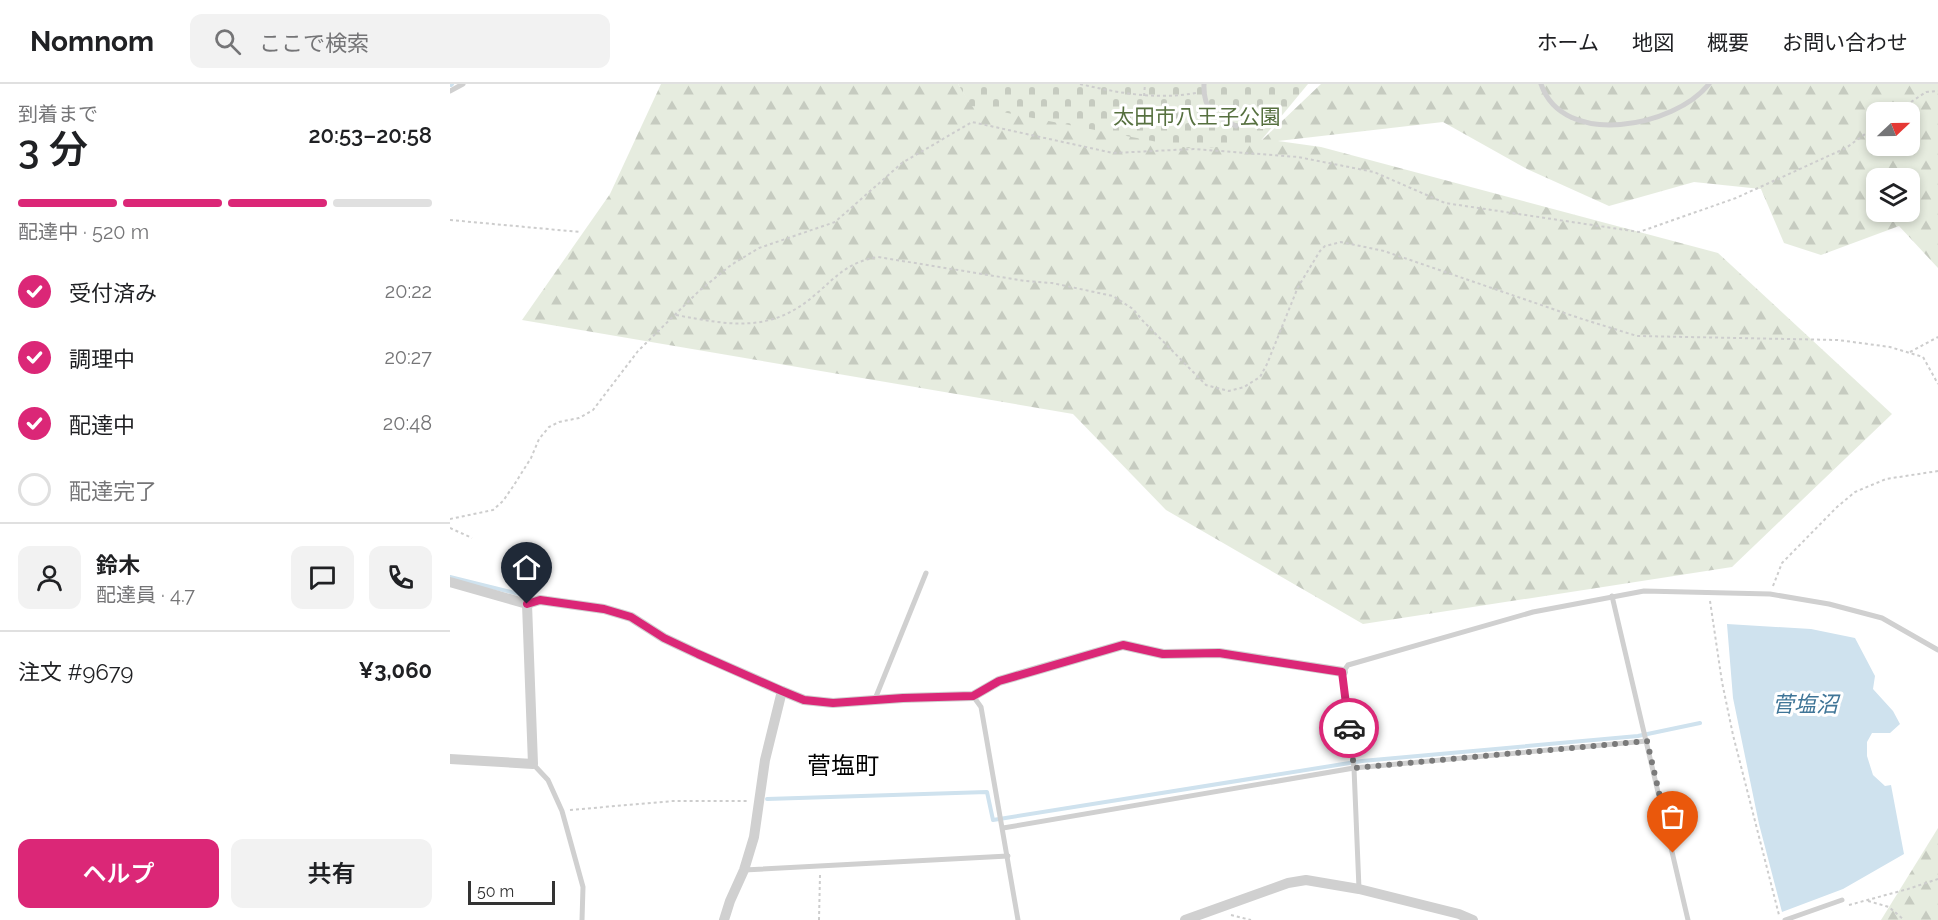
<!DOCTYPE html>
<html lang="ja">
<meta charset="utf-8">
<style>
body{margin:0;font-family:Raleway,"Noto Sans JP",sans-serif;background:#f2f2f2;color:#202124;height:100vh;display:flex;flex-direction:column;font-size:22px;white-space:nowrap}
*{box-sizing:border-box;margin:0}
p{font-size:20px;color:#757577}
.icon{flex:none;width:33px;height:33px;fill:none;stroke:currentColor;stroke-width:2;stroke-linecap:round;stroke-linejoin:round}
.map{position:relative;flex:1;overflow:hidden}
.drawer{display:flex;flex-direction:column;background:#fff;width:450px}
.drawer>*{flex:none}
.needle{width:39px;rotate:68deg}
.tools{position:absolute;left:1416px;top:18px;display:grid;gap:12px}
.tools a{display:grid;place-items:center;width:54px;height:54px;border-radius:12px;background:#fff;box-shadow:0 3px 9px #0003;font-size:30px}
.scale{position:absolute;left:18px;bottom:15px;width:87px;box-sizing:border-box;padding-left:6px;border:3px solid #333;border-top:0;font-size:16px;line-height:21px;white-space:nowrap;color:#333;-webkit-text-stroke:4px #fff;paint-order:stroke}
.pin{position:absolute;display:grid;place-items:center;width:51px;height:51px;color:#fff;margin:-62px -26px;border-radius:50% 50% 50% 0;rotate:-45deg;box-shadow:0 0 6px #0007}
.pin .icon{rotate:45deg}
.courier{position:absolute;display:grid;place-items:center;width:60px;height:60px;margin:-30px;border:4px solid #db2777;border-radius:50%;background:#fff;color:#222;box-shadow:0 2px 8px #0007}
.head em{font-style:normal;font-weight:600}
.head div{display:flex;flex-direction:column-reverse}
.head{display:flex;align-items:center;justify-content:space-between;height:102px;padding:0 18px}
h1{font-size:39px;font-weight:600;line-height:45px}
.bar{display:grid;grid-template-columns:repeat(4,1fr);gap:9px 6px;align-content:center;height:72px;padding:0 18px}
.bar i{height:8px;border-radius:4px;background:#e0e0e0}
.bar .current{background:#db2777}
.bar p{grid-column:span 4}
.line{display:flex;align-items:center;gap:15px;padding:0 18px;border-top:2px solid #e0e0e0}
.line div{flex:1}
.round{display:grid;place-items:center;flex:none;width:63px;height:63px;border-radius:12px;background:#f2f2f2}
ol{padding:0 18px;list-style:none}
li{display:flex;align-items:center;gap:18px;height:66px}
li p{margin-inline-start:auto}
li .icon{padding:6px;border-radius:50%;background:#db2777;color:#fff;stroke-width:4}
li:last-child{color:#757577}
li i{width:33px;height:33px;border:3px solid #e0e0e0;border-radius:50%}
.cta{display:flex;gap:12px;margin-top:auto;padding:12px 18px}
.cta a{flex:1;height:69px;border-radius:12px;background:#db2777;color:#fff;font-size:24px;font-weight:600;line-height:69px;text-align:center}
.cta a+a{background:#f2f2f2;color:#202124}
header{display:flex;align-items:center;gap:36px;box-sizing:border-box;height:84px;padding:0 30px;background:#fff;border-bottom:2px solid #e0e0e0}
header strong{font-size:28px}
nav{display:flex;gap:33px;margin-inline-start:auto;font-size:21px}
.search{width:420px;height:54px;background:#f2f2f2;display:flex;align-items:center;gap:15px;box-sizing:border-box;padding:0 21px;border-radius:12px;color:#757577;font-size:22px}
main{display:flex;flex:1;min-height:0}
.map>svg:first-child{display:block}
</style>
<header>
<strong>Nomnom</strong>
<div class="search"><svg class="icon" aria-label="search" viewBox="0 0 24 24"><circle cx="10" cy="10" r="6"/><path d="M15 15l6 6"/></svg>ここで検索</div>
<nav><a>ホーム</a><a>地図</a><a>概要</a><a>お問い合わせ</a></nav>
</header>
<main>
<section class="drawer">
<div class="head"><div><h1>3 分</h1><p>到着まで</p></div><em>20:53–20:58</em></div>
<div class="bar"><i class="current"></i><i class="current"></i><i class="current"></i><i></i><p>配達中 · 520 m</p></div>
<ol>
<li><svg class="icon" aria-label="check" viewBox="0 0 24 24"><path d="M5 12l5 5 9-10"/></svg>受付済み<p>20:22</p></li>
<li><svg class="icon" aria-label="check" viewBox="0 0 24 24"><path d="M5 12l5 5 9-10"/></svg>調理中<p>20:27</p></li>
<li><svg class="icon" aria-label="check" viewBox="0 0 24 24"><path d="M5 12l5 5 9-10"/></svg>配達中<p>20:48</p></li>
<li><i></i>配達完了</li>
</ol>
<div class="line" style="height:108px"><a class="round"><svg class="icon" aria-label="person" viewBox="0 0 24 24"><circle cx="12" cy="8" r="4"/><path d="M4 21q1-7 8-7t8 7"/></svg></a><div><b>鈴木</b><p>配達員 · 4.7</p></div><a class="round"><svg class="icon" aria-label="chat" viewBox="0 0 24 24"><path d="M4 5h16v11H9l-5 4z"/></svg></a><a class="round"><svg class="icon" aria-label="phone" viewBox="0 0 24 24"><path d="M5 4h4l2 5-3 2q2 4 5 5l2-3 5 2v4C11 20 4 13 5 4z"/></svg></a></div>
<div class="line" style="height:78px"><div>注文 #9679</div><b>¥3,060</b></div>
<div class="cta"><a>ヘルプ</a><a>共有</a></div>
</section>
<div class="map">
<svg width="1488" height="836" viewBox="0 0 1488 836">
<defs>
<pattern id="forest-firs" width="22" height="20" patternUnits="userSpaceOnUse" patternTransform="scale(1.5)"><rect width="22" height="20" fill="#e6ecdf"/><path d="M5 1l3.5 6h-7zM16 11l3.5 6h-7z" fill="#c6cbc0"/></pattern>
<pattern id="cemetery-stones" width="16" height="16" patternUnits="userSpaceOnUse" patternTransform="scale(1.5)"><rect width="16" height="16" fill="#e6ecdf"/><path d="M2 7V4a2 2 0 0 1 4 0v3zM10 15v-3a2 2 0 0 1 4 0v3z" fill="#c6cbc0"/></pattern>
</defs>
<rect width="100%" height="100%" fill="#fff"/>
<g fill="url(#forest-firs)" fill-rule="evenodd">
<path d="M211 0H508L522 22 812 56 871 0H1488V184L1449 142 1371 171 1334 159 1311 105 1244 98 1159 122 1077 85 993 38 828 57 871 63 1268 169 1442 330 1282 483 913 540 716 426 623 330 72 236 160 110ZM1426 28H1460V62H1426ZM1426 94H1460V128H1426Z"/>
<path d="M1488 744V836H1431Z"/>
</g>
<path fill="url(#cemetery-stones)" d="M508 0H858L809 59 744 65 521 22Z"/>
<path fill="#cfe2ee" d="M1277 540 1361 545 1405 554 1425 592 1423 605 1443 627 1450 640 1440 649H1422L1417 658V672L1423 691 1435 702 1441 701 1454 770 1393 805 1332 828 1309 740 1283 614Z"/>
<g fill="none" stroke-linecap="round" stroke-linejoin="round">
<g stroke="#cfe2ee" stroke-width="4">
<path d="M1 1 2 0"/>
<path d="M0 493 77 512"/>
<path d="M317 715 537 708 543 736 912 677 1188 652 1250 639"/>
</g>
<g stroke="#cdcdcd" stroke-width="2" stroke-dasharray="3 3" stroke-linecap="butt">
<path d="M630 0C668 9 706 16 746 9"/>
<path d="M694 12 695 0"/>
<path d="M1446 28 1476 8 1488 7"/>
<path d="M0 136 130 148"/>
<path d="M226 231C280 241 321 250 366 210 387 192 398 178 428 173L575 197 602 199 663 212 683 225 693 237 756 301 779 307 794 303 810 293 817 280 848 203 870 167 875 162 891 158 934 167 1129 234 1187 252 1388 256 1440 263 1473 273 1488 300"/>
<path d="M1460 268 1488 253"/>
<path d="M0 435 43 426 53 417 64 401 81 374 89 355 99 343 109 338 129 334 143 326 188 267 249 207 281 181 309 164 385 138 452 79 522 38 663 69 744 65 848 73 924 88 995 119 1189 148 1286 114 1396 64 1426 42"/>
<path d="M0 444 22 454"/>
<path d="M1323 502 1332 479 1387 423 1405 408 1436 395 1488 387"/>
<path d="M1260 517 1272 598 1283 651 1329 831"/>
<path d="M120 726 223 717H297"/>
<path d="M1418 817 1439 823 1454 836"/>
<path d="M1399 821 1458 805 1488 795"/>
<path d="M781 831 801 836"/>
<path d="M369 836 370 791"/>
</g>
<g stroke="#d0d0d0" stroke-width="5">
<path d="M754 0C753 27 765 32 786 42"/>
<path d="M1091 0C1113 65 1225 43 1259 0"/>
<path d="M0 7 13 0"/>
<path d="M1162 512 1238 836"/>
<path d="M523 612 531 623 568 836"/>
<path d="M425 615 476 489"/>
<path d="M83 680 98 696 112 727 133 803 132 836"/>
<path d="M553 744 904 684 1197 657"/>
<path d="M294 786 558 772"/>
<path d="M909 805 904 684 893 588 898 581 1083 528 1194 507 1320 510 1379 520 1432 534 1488 566"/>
<path d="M1335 836 1392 816"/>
</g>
<g stroke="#d0d0d0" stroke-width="10">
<path d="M0 498 77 520 90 516 154 525 181 533 214 554 248 570 332 607 354 616 383 619 453 614 523 612 549 597 673 561 713 570 769 569 893 588"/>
<path d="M0 675 83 680 77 520"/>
<path d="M274 836 280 817 294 786 304 753 315 676 332 607"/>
<path d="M735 836 838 799 856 796 909 805 1009 830 1023 836"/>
</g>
</g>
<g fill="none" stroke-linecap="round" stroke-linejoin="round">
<path stroke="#7a7a7a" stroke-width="6" stroke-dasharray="0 10.8" d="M899 644 904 684 1197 657 1223 769"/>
<path stroke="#db2777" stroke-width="8" d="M77 520 90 516 154 525 181 533 214 554 248 570 332 607 354 616 383 619 453 614 523 612 549 597 673 561 713 570 769 569 892 588 899 644"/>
</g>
<g text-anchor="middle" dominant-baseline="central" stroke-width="6" stroke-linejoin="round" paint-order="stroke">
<g font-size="21" fill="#56703f" stroke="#fff">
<text x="747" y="32">太田市八王子公園</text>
</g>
<g font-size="22" font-style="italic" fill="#3f7597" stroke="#fff">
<text x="1355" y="620">菅塩沼</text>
</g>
<g font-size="24" fill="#000" stroke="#fff">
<text x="393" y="681">菅塩町</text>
</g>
</g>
</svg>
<div class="tools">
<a><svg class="needle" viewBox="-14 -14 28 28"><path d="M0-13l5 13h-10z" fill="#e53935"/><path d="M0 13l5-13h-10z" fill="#757577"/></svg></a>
<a><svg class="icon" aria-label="layers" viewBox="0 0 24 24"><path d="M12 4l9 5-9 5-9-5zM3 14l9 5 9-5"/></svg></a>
</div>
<div class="scale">50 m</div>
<div class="pin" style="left:1223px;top:769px;background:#ea580c"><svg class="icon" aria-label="bag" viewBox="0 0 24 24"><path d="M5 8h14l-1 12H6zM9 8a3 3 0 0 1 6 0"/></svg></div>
<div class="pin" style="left:77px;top:520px;background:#1f2937"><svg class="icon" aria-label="home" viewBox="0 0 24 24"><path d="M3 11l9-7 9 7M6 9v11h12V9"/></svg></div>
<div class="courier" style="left:899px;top:644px"><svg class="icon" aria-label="car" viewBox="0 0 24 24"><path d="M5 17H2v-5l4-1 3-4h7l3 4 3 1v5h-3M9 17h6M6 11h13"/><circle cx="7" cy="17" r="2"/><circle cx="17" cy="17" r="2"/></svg></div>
</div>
</main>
